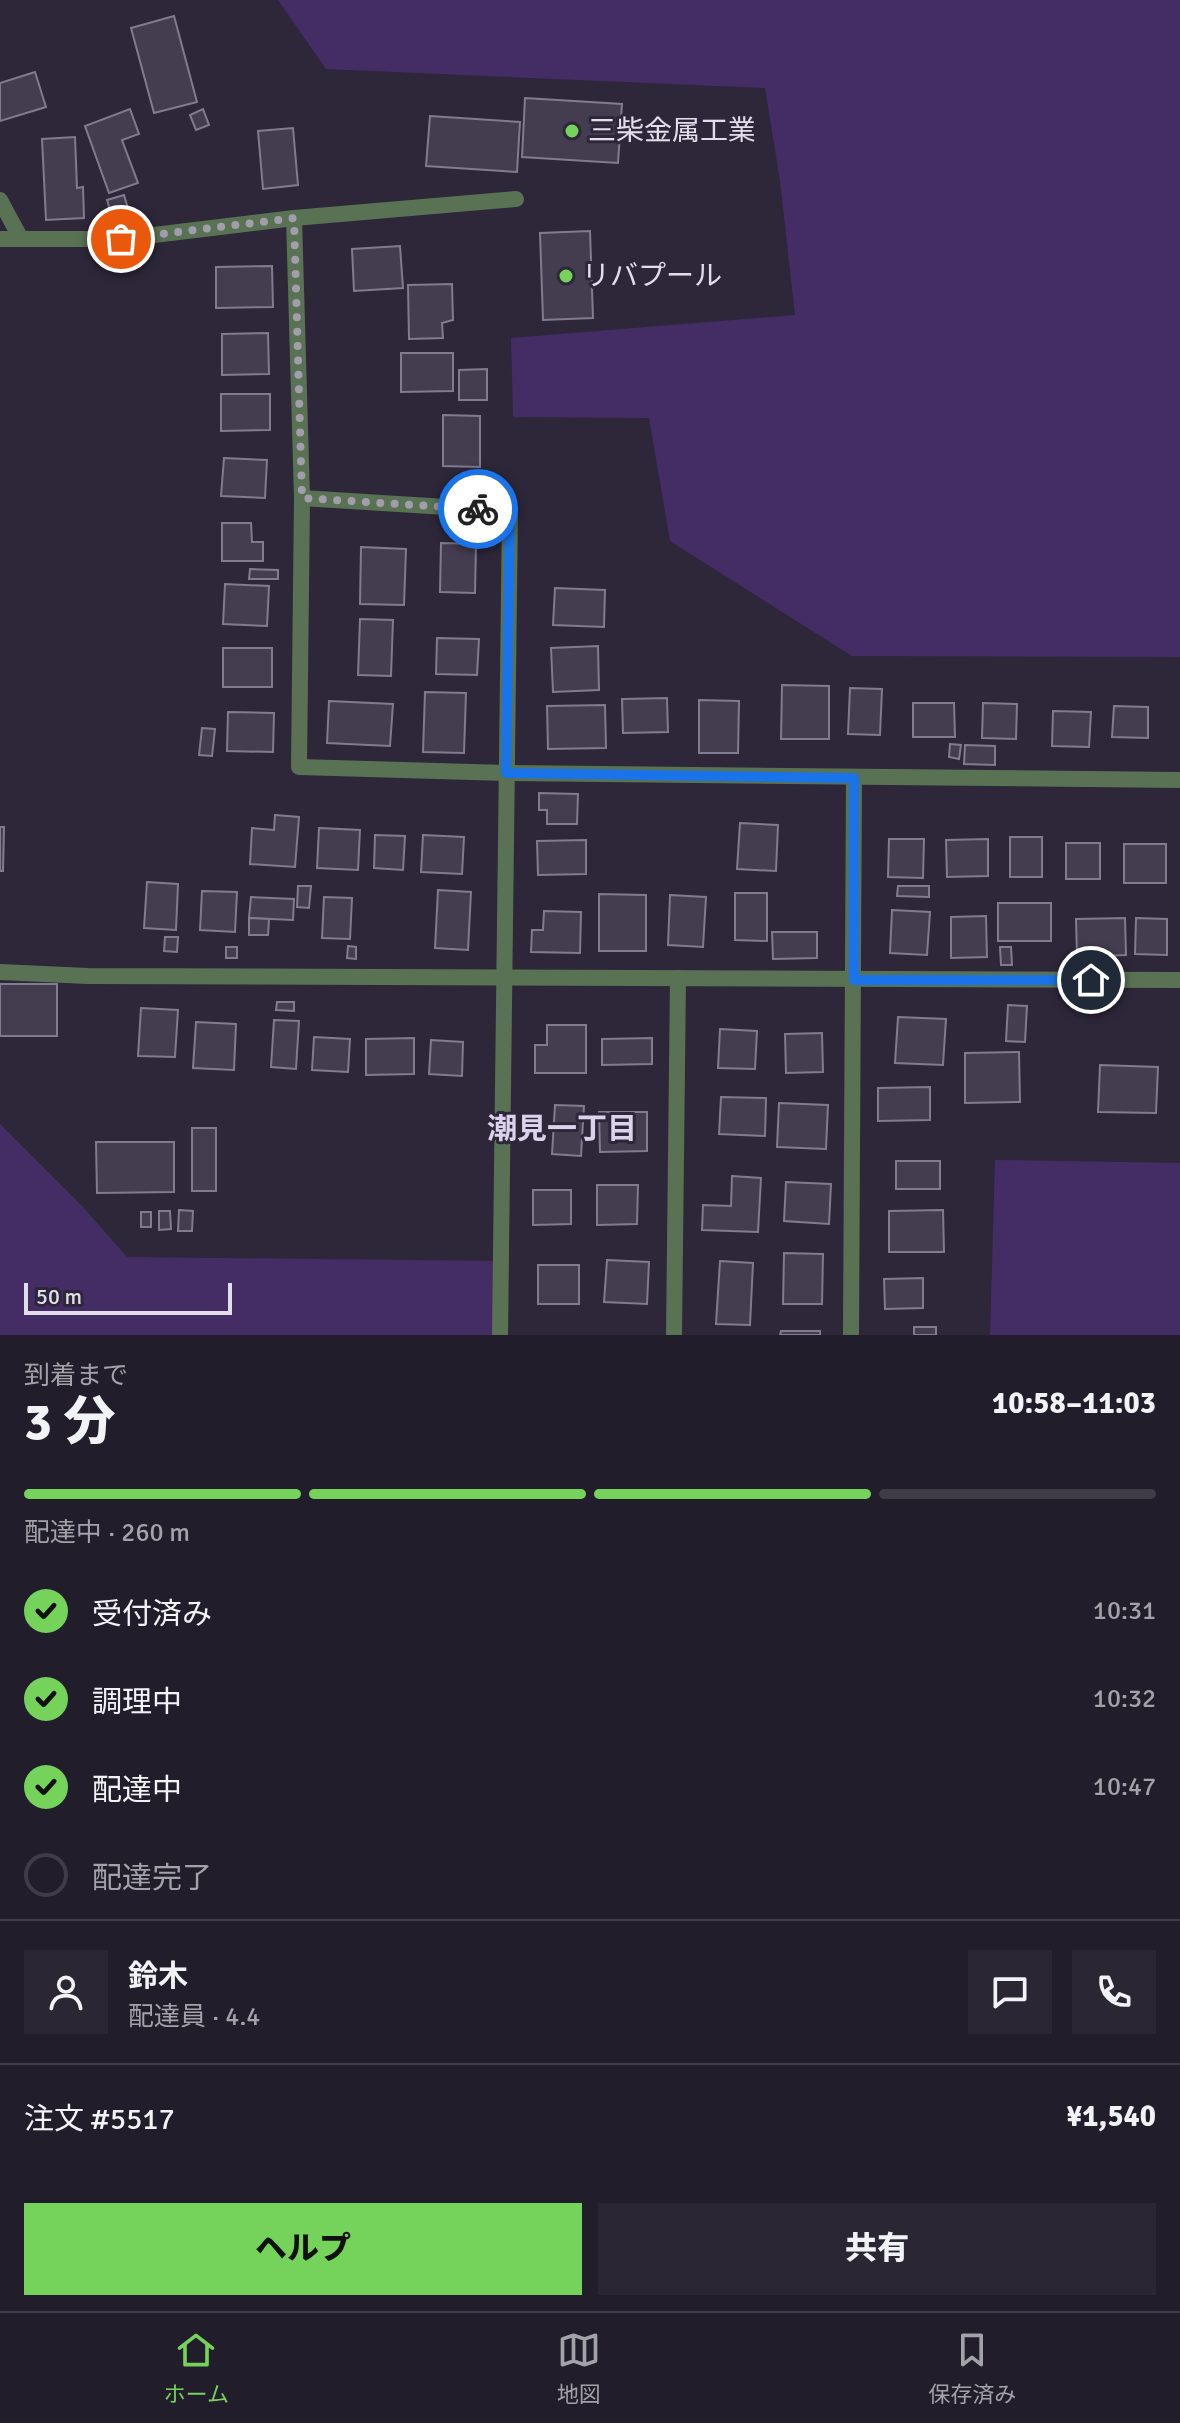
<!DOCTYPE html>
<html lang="ja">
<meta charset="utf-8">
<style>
body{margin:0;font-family:Signika,"Noto Sans JP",sans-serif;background:#2a2633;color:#f1f3f6;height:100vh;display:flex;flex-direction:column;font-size:30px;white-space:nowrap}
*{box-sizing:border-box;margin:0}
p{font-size:26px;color:#a2a2a9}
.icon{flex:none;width:44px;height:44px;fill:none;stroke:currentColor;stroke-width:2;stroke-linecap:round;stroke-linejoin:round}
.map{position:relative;height:1335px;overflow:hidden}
.drawer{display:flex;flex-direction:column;background:#221d2b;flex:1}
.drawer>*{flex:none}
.scale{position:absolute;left:24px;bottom:20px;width:208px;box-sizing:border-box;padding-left:8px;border:4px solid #e1dde9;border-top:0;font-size:22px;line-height:28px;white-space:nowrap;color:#e1dde9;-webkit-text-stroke:6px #2d2739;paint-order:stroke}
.pin{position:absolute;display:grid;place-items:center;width:68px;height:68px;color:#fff;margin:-34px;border:4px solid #fff;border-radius:50%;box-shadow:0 2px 8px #0007}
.courier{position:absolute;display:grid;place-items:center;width:80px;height:80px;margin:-40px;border:6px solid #1a73e8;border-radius:50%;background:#fff;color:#222;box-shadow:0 2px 10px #0007}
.summary em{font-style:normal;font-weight:800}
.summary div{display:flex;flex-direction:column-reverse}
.summary{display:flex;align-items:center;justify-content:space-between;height:136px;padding:0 24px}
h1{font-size:52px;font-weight:800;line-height:60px}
.bar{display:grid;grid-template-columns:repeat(4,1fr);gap:12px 8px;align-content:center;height:96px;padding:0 24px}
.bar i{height:10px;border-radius:6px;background:#3f3b47}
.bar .current{background:#75d25b}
.bar p{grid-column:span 4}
.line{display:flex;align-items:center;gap:20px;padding:0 24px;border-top:2px solid #3f3b47}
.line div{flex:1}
.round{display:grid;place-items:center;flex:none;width:84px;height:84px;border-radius:0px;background:#2a2633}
ol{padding:0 24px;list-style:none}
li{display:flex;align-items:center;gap:24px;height:88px}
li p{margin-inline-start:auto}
li .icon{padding:8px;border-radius:50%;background:#75d25b;color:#111;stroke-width:4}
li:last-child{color:#a2a2a9}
li i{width:44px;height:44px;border:4px solid #3f3b47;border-radius:50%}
.button{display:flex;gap:16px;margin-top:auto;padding:16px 24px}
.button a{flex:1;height:92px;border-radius:0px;background:#75d25b;color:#111;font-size:32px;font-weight:800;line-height:92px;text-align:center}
.button a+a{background:#2a2633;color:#f1f3f6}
.tab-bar{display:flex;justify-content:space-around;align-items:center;height:112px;border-top:2px solid #3f3b47;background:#221d2b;font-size:22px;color:#a2a2a9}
.tab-bar a{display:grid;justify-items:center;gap:4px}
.tab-bar .current{color:#75d25b}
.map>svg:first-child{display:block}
</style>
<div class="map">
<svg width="1180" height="1335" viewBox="0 0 1180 1335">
<rect width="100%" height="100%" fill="#2d2739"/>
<g fill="#442d65">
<path d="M278 0H1180V657L852 656 670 541 649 418 513 417 511 338 795 315 780 181 765 88 326 69Z"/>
<path d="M0 1124 82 1206 127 1257 501 1261 500 1335H0Z"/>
<path d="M995 1160 1180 1163V1335H990Z"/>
</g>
<g fill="#443d50" stroke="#827b90" stroke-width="2">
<path d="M174 16 197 102 154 113 131 28Z"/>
<path d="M35 72 46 107 0 121V83Z"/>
<path d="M525 98 622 104 618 163 522 157Z"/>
<path d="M130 109 139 134 122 140 138 183 109 193 85 126Z"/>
<path d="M203 109 209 125 196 130 190 115Z"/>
<path d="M430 116 520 122 517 172 426 166Z"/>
<path d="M293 128 298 185 263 189 258 131Z"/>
<path d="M75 137 77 188 83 187 84 218 46 220 42 139Z"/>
<path d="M124 195 129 212 112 217 107 200Z"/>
<path d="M590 231 593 318 543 320 540 233Z"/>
<path d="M400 246 403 288 354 291 352 249Z"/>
<path d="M272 266 273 307 216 308V267Z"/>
<path d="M452 284 453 320 442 323 443 338 409 339 408 285Z"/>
<path d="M268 333 269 374 222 375V334Z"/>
<path d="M401 353H453V391L401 392Z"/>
<path d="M487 369V400H459V370Z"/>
<path d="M221 394H270V430L221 431Z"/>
<path d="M443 415 480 416V467L443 466Z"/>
<path d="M224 458 267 460 265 498 221 496Z"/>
<path d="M222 523H251L252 542H263V561H222Z"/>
<path d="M441 543 476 544 475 593 440 592Z"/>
<path d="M361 547 406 549 404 605 360 604Z"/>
<path d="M250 569 278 570V579H249Z"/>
<path d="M225 584 269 586 267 626 223 624Z"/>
<path d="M555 588 605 590 604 627 553 625Z"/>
<path d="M360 619 393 620 391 676 358 675Z"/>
<path d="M437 638 479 639 477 675 436 674Z"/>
<path d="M598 646 599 690 553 692 551 648Z"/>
<rect x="223" y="648" width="49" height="39"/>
<path d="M782 685 829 686V739H781Z"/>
<path d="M850 688 882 689 880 735 848 734Z"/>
<path d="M425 692 466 693 464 753 423 752Z"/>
<path d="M667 698 668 732 623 733 622 699Z"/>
<path d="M699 700 739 701 738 753H699Z"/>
<path d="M329 701 393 704 390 746 327 743Z"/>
<path d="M913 703H954L955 737H913Z"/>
<path d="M983 703 1017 704 1016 739 982 738Z"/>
<path d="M605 705 606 748 548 749 547 706Z"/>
<path d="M1114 706 1148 707V738L1112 737Z"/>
<path d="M1053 711 1091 712 1089 747 1052 746Z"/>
<path d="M228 712 274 713 273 752 227 751Z"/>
<path d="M202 728 215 729 212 756 199 755Z"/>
<path d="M950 744 961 745 959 759 949 757Z"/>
<path d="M965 745 995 746V765L964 764Z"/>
<path d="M539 793 578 794 577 824H547V810H539Z"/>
<path d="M275 815 299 817 295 867 250 864 252 828 274 830Z"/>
<path d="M740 823 778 825 776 871 737 869Z"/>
<path d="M0 827H4L3 871H0Z"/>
<path d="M319 828 360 830 358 870 317 868Z"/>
<path d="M375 835 405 836 403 870 374 868Z"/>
<path d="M423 835 464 837 462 874 421 872Z"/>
<rect x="1010" y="837" width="32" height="40"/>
<path d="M889 839H924L923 878 888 877Z"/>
<path d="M988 839V876L947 877 946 840Z"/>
<path d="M586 840V874L538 875 537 841Z"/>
<rect x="1066" y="843" width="34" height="36"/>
<rect x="1124" y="844" width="42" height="39"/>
<path d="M147 882 178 884 176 930 144 928Z"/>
<path d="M298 886H311L309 908 297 907Z"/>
<path d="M898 886H929V897L897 896Z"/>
<path d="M438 890 471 892 468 950 435 948Z"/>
<path d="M202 891 237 892 235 932 200 930Z"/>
<path d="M735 893H767V941L735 940Z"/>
<path d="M599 894 646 895V951H599Z"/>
<path d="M670 895 706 897 703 947 668 945Z"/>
<path d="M251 897 294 899 293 920 249 918Z"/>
<path d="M324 897 352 898 350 939 322 938Z"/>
<rect x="998" y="903" width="53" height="38"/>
<path d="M892 910 930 912 927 955 890 953Z"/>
<path d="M544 911 581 912 580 953 531 952 532 930H543Z"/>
<path d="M986 916 987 957 951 958V917Z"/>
<path d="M249 918 269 919 268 935H249Z"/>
<path d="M1125 918 1126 955 1077 957 1076 919Z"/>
<path d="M1136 918 1167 919V955L1135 954Z"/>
<path d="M772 932H817V958L773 959Z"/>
<path d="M165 937H178L177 952 164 951Z"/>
<path d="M348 946 356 947V959L347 958Z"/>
<rect x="226" y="947" width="11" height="11"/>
<path d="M1000 947H1011L1012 965H1001Z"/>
<rect x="0" y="984" width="57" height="52"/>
<path d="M277 1002H294V1011L276 1010Z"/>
<path d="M1008 1005 1027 1006 1025 1042 1006 1041Z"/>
<path d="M141 1008 178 1010 175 1057 138 1056Z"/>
<path d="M898 1017 946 1019 943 1065 895 1063Z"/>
<path d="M274 1020 299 1021 296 1069 271 1067Z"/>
<path d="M196 1022 236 1024 234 1070 193 1068Z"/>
<path d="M547 1025H586V1073H535V1045H547Z"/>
<path d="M720 1029 757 1031 755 1069 718 1068Z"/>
<path d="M822 1033 823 1072 786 1073 785 1034Z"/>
<path d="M314 1037 350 1039 348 1072 312 1070Z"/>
<path d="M414 1038V1074L366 1075V1039Z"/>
<path d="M652 1038V1064L602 1065V1039Z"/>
<path d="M431 1040 463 1042 462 1076 429 1074Z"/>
<path d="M1019 1052 1020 1102 965 1103V1053Z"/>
<path d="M1100 1065 1158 1067 1156 1113 1098 1112Z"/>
<path d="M930 1087V1120L878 1121V1088Z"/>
<path d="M721 1097 766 1098 765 1136 719 1134Z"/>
<path d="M779 1103 828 1105 826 1149 777 1147Z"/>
<path d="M555 1105 584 1106 581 1156 552 1154Z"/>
<path d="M599 1112H647V1151L600 1152Z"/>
<rect x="192" y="1128" width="24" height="63"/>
<path d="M96 1142H174V1192L97 1193Z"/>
<rect x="896" y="1161" width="44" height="28"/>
<path d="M732 1176 761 1178 758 1232 702 1230 703 1205 731 1206Z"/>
<path d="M786 1182 831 1184 829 1224 784 1221Z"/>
<path d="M597 1185H638L637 1224 597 1225Z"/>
<path d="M533 1190H571V1224L533 1225Z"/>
<path d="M179 1210 193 1211 192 1231H178Z"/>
<path d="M943 1210 944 1252H889V1211Z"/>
<path d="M159 1211H170L171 1229 159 1230Z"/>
<rect x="141" y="1212" width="10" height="15"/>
<path d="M784 1253 823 1254 822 1304H783Z"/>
<path d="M607 1260 649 1262 647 1304 604 1302Z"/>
<path d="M720 1261 753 1263 750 1325 716 1324Z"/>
<rect x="538" y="1265" width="41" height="39"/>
<path d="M923 1278V1308L885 1309 884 1279Z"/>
<rect x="914" y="1327" width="22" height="8"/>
<path d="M781 1331H820V1335H780Z"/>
</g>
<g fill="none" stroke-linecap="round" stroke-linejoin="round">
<g stroke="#5a7254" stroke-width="16">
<path d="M0 200 21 239"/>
<path d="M294 218 302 498 299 767 506 773 1180 780"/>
<path d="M0 239H121L294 218 516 199"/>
<path d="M302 498 510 511 500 1335"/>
<path d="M0 972 88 976 1180 980"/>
<path d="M674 1335 678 978"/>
<path d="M851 1335 854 778"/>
</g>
</g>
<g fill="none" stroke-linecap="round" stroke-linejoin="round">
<path stroke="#a29dab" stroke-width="8" stroke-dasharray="0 14.4" d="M121 239 294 218 302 498 478 509"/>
<path stroke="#1a73e8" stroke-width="10" d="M478 509 510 511 506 773 854 778V980H1091"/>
</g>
<g fill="#75d25b" stroke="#2d2739" stroke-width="3">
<circle cx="572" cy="131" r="8"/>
<circle cx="566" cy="276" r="8"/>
</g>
<g text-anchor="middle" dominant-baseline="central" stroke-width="6" stroke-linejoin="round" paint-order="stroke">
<g font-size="28" fill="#e1dde9" stroke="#2d2739" text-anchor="start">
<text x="588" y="131">三柴金属工業</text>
<text x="582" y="276">リバプール</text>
</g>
<g font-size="30" font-weight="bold" fill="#dbd3eb" stroke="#2d2739">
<text x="562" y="1129">潮見一丁目</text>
</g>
</g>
</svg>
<div class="scale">50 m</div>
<div class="pin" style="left:121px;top:239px;background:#ea580c"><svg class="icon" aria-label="bag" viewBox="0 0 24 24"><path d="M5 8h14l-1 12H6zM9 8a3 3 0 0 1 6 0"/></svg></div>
<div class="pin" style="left:1091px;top:980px;background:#1f2937"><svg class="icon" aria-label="home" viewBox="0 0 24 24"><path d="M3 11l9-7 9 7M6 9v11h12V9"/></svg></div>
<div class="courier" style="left:478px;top:509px"><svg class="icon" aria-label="bike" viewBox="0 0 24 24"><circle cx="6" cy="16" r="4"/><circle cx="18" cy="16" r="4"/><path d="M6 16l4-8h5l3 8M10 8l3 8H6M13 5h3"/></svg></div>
</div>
<section class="drawer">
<div class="summary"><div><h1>3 分</h1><p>到着まで</p></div><em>10:58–11:03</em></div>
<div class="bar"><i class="current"></i><i class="current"></i><i class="current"></i><i></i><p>配達中 · 260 m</p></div>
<ol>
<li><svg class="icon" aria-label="check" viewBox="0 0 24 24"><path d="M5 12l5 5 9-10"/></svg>受付済み<p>10:31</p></li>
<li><svg class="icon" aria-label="check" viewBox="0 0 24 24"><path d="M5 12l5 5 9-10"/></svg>調理中<p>10:32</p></li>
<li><svg class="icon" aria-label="check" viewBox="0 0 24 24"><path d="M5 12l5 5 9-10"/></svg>配達中<p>10:47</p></li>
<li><i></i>配達完了</li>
</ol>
<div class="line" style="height:144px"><a class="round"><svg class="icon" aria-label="person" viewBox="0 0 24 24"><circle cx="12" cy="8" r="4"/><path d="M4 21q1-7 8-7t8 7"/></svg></a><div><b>鈴木</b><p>配達員 · 4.4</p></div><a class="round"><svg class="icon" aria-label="chat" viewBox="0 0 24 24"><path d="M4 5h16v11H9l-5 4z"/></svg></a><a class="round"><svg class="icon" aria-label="phone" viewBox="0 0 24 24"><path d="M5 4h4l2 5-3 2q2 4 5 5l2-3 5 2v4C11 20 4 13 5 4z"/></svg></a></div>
<div class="line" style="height:104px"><div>注文 #5517</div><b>¥1,540</b></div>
<div class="button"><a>ヘルプ</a><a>共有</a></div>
</section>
<nav class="tab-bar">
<a class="current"><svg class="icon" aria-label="home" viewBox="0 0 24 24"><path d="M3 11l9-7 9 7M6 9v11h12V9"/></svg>ホーム</a>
<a><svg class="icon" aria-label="map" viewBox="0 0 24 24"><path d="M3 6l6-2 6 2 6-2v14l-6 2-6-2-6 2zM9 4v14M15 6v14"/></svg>地図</a>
<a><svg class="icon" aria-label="saved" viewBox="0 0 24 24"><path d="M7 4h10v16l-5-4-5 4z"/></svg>保存済み</a>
</nav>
